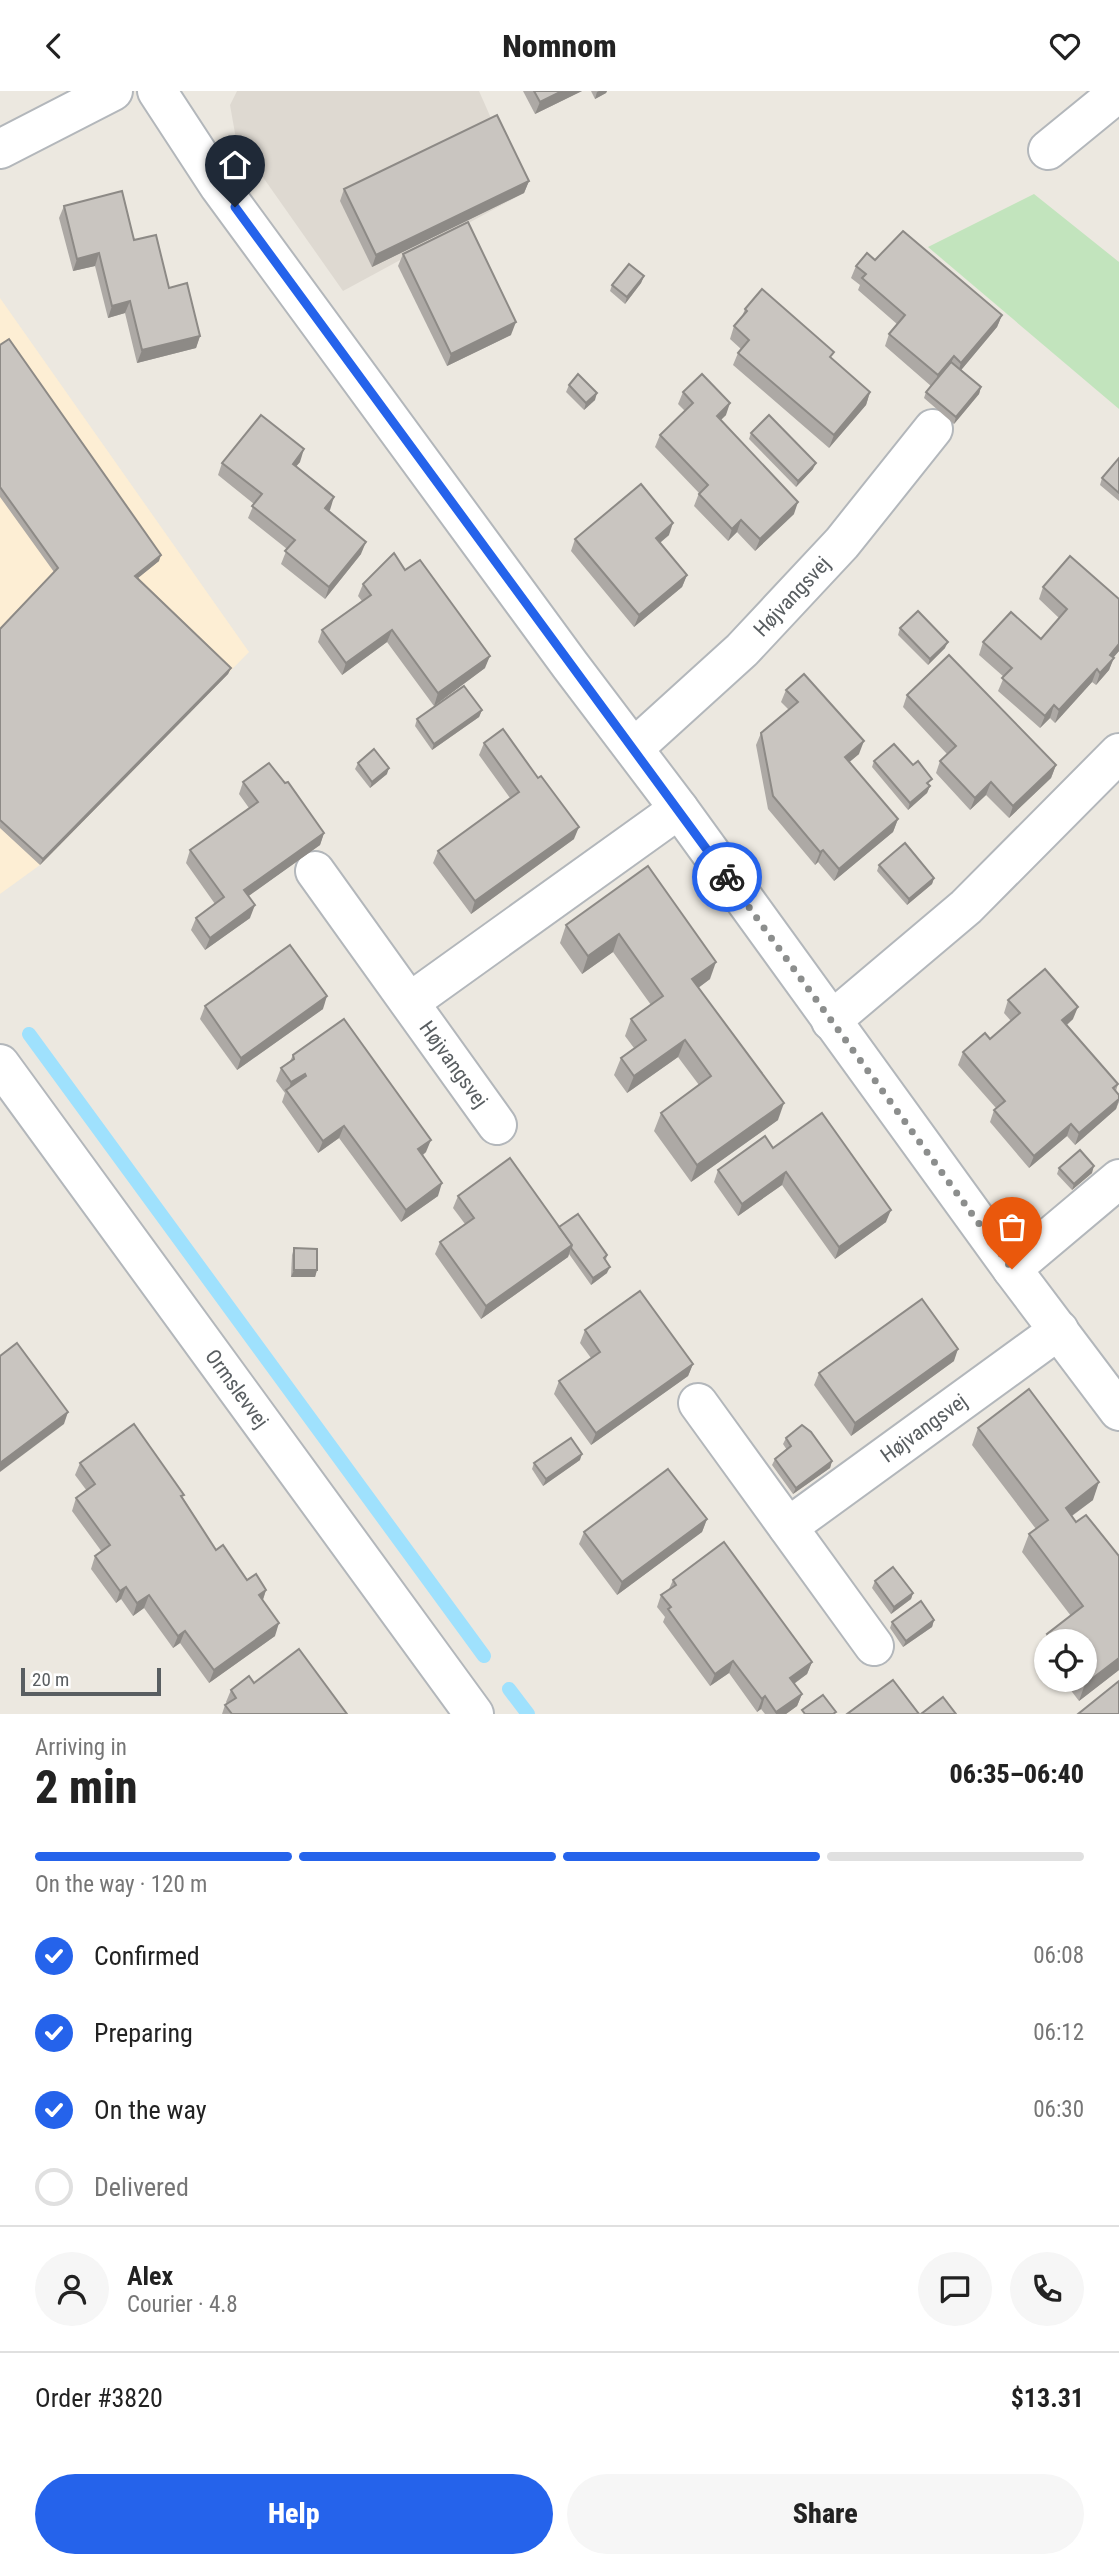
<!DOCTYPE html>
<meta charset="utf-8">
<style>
body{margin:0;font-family:"Roboto Condensed",sans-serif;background:#f6f6f6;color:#222;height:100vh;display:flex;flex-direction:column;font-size:26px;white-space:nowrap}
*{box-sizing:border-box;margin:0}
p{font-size:23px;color:#767676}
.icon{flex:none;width:38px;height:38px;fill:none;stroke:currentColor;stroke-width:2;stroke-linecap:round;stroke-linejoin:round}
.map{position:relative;height:1623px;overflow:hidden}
.panel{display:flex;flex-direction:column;background:#fff;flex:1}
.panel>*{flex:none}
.tools{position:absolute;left:1034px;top:1538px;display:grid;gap:14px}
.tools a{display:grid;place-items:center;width:63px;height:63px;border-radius:50%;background:#fff;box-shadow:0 2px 5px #0004;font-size:35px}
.scale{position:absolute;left:21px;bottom:18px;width:140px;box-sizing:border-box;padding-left:7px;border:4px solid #595e61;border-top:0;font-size:19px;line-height:24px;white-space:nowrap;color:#595e61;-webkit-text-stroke:5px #fff;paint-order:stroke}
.pin{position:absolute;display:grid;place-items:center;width:60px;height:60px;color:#fff;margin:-72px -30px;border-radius:50% 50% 50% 0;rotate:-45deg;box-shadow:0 0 7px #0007}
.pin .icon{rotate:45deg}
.courier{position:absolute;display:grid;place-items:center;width:70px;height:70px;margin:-35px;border:5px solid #2563eb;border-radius:50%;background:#fff;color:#222;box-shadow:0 2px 9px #0007}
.summary em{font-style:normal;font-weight:800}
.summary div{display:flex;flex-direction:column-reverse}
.summary{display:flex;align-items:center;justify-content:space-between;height:119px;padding:0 35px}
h1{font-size:46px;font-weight:800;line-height:52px}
.bar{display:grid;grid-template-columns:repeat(4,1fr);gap:10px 7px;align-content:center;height:84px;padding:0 35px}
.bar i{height:9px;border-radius:5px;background:#e0e0e0}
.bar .current{background:#2563eb}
.bar p{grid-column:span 4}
.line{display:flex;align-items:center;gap:18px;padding:0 35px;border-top:2px solid #e0e0e0}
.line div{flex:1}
.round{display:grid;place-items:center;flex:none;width:74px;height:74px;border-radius:37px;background:#f6f6f6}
ol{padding:0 35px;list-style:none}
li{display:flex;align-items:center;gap:21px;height:77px}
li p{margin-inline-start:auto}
li .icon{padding:7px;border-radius:50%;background:#2563eb;color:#fff;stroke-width:4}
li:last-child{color:#767676}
li i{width:38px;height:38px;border:4px solid #e0e0e0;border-radius:50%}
.button{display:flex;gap:14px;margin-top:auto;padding:14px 35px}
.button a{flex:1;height:80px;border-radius:42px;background:#2563eb;color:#fff;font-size:28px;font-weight:800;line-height:80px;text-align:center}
.button a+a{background:#f6f6f6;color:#222}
header{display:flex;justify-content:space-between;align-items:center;height:91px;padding:0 35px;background:#fff;font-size:32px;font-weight:800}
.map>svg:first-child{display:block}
</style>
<header><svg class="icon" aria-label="back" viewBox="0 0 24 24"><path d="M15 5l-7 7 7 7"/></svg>Nomnom<svg class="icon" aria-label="heart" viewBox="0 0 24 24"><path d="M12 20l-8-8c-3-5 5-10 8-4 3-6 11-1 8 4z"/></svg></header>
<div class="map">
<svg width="1119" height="1623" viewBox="0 0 1119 1623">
<rect width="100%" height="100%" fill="#ece8e0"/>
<path fill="#fdeed4" d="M0 207 249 561 40 774 0 803Z"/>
<path fill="#ded9d1" d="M237 0H479L524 102 343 200 236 48 230 14Z"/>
<path fill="#c2e4bd" d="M1034 103 1119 171V318L928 156Z"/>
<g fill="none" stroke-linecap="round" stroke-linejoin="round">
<g stroke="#9fe1fd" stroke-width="14">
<path d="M29 943 484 1565"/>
<path d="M509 1598 528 1623"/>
</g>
<defs>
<g id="minor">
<path d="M157 0 219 95 570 574 679 718 1012 1178 1119 1320"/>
<path d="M0 58 113 0"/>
<path d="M1048 59 1119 1"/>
<path id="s1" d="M634 657 742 559 842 452 933 338"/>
<path id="s2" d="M315 780 497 1034"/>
<path d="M410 911 679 718"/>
<path d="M831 930 966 816 1119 662"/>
<path id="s3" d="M0 973 474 1623"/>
<path d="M1012 1178 1119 1088"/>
<path d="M698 1312 874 1555"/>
<path id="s4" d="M788 1436 1059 1239"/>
</g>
</defs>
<use href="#minor" stroke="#b3b7bb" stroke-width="42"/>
<use href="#minor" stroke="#fff" stroke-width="38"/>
</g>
<g fill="#ada9a5">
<path d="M523 0H582L535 23Z"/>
<path d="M591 0H607L606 2 595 8Z"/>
<path d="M529 90 524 102 372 176 340 110 344 98Z"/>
<path d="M64 115 134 149 169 197 200 245 196 257 137 272 125 222 108 227 95 175 73 180 59 127Z"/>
<path d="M403 163 511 244 447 275 398 175Z"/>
<path d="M875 169 1002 224 997 236 961 279 981 296 979 303 954 333 924 307 926 301 931 295 885 255 889 243 897 233 858 199 860 194 851 187 856 175Z"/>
<path d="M644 185 641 192 625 213 610 200 612 194Z"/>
<path d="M745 218 832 268 870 301 866 314 829 357 733 274 738 262 741 258 730 248 734 235 741 228Z"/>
<path d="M0 254 159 470 138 487 231 577 228 583 40 774 0 737V538L54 481 0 406Z"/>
<path d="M569 294 595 309 584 319 566 301Z"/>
<path d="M683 301 726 324 720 329 794 423 755 460 737 441 728 450 694 415 699 402 655 356 660 344 685 320 678 313Z"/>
<path d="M751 342 813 378 796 396 749 348Z"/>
<path d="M1119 367V410L1100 394 1102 387Z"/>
<path d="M300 371 296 375 330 419 328 420 361 463 325 508 281 473 287 458 248 427 254 413 218 384 222 372Z"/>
<path d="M669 444 660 452 687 484 682 496 634 536 571 460 575 448Z"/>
<path d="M405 479 485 577 434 615 387 551 342 584 318 551 322 539 362 510 358 505 363 493Z"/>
<path d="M1043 496 1119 508V560L1113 567 1109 579 1096 594 1092 591 1055 632 1050 627 1040 637 998 600 1004 586 979 564 983 551 1041 548 1059 527 1039 508Z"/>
<path d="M900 537 945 557 928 574 898 544Z"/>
<path d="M786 599 859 663 849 671 898 728 893 741 834 790 818 771 815 774 768 718 756 654 761 642 789 619 781 611Z"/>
<path d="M907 604 1056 674 1051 687 1009 727 986 704 970 719 936 682 940 670 947 663 903 616Z"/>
<path d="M482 619 479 626 432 659 415 635 417 628Z"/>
<path d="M484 652 538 687 574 748 471 823 433 772 438 760 510 707 479 664Z"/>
<path d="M874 670 929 695H930L927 702 908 719 872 676Z"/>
<path d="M358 672 387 683 370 697 355 678Z"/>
<path d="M243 691 324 742 320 754 248 805 250 827 205 859 191 839 196 827 215 813 186 772 190 759 249 717 239 703Z"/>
<path d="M879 774 934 787 932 793 907 814 877 780Z"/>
<path d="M648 775 710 888 698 897 778 1029 691 1091 654 1040 661 1022 699 994 678 966 627 1002 614 984 621 967 634 957 625 945 631 928 651 914 613 861 582 883 560 852 566 834Z"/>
<path d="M1008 909 1073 928 1067 934 1118 993 1116 1000 1119 1004V1011L1116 1018 1075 1054 1067 1045 1029 1077 990 1031 994 1019 996 1017 958 974 963 961 990 948 1011 930 1004 922Z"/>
<path d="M205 915 323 918 237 979 200 928Z"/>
<path d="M293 964 426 1061 423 1064 438 1105 401 1131 339 1047 318 1062 282 1011 285 1002 276 990 281 977 290 970Z"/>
<path d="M773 1057 886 1131 835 1168 782 1094 738 1125 714 1091 718 1079Z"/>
<path d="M1059 1077 1092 1082 1072 1099 1057 1083Z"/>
<path d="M458 1105 559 1136 607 1164 606 1169 607 1182 591 1194 569 1163 568 1166 481 1228 435 1163 440 1151 465 1133 453 1117Z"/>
<path d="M294 1157 317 1179 315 1186H291L292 1164Z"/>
<path d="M585 1239 693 1273 688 1285 591 1354 554 1303 559 1290 591 1267 580 1252Z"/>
<path d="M954 1270 851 1345 814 1294 819 1282Z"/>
<path d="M978 1337 1093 1409 1072 1425 1076 1431 1119 1465V1579L1079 1610 1063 1589H1085V1550H1046V1568L1040 1560 1047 1543 1071 1525 1022 1461 1029 1443 1036 1438 972 1354Z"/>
<path d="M786 1347 832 1370 830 1377 793 1403 772 1374 775 1368 787 1359 783 1353Z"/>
<path d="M580 1369 543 1395 532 1378 534 1372Z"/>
<path d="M80 1372 183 1407 216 1459 247 1489 266 1499 263 1509 275 1545 209 1592 180 1552 173 1557 144 1517 133 1525 121 1508 116 1512 91 1478 95 1465 102 1461 72 1420 76 1407 87 1400 75 1384Z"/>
<path d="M707 1428 702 1441 617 1504 579 1453 584 1441Z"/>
<path d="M673 1489 812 1571 807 1583 794 1593 802 1603 797 1615 786 1623H765L761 1618 757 1621 729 1582 710 1595 663 1531 665 1526 657 1516 661 1504 669 1498Z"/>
<path d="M875 1490 913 1502 911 1508 891 1523 872 1497Z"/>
<path d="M934 1529 932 1536 903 1556 890 1537 892 1531Z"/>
<path d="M254 1592 347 1623H222L225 1614 227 1613 226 1611 231 1599Z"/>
</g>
<g fill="#8d8a86">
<path d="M562 0H582L535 23 540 11Z"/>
<path d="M599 0H607L606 2 595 8 597 1Z"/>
<path d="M529 90 524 102 372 176 376 164Z"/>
<path d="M99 162 95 175 73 180 77 168Z"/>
<path d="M644 185 641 192 625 213 627 206Z"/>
<path d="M130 210 125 222 108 227 112 215Z"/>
<path d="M1002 224 997 236 957 284 961 272Z"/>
<path d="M516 231 511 244 447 275 451 263Z"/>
<path d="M200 245 196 257 137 272 142 259Z"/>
<path d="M954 265 949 277 933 296 938 284Z"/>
<path d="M981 296 979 303 954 333 956 326Z"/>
<path d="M870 301 866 314 829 357 834 344Z"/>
<path d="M597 302 595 309 584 319 586 312Z"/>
<path d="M730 312 726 324 712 338 717 325Z"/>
<path d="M304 358 300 371 288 385 293 373Z"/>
<path d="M816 372 813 378 796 396 798 390Z"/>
<path d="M334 406 330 419 320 430 325 417Z"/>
<path d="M798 411 794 423 755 460 760 448Z"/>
<path d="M741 429 737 441 728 450 732 438Z"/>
<path d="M673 432 669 444 651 459 656 447Z"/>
<path d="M366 451 361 463 325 508 329 496Z"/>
<path d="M161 464 159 470 133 491 135 485Z"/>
<path d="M687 484 682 496 634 536 639 524Z"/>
<path d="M392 539 387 551 342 584 346 572Z"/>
<path d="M948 551 945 557 928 574 930 568Z"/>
<path d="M1119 553V560L1105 576 1110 564Z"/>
<path d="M490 565 485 577 434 615 438 602Z"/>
<path d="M1114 567 1109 579 1096 594 1100 582Z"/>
<path d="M231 577 228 583 40 774 43 768Z"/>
<path d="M1097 578 1092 591 1055 632 1059 619Z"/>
<path d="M1054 614 1050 627 1040 637 1045 625Z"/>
<path d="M482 619 479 626 432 659 434 653Z"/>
<path d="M864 650 859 663 840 679 845 666Z"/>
<path d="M1056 674 1051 687 1009 727 1013 715Z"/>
<path d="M389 677 387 683 370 697 372 691Z"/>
<path d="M991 691 986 704 970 719 975 707Z"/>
<path d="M930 695 927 702 908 719 910 712Z"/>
<path d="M898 728 893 741 834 790 839 778Z"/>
<path d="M579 736 574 748 471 823 475 810Z"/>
<path d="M324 742 320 754 239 812 244 799Z"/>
<path d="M823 759 818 771 815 774 820 761Z"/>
<path d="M934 787 932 793 907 814 909 808Z"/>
<path d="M255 814 250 827 205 859 210 847Z"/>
<path d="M619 843 613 861 582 883 588 865Z"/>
<path d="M716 871 710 888 686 906 692 888Z"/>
<path d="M327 905 323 918 237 979 241 967Z"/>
<path d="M1078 916 1073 928 1058 941 1062 929Z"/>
<path d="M685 949 678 966 627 1002 634 985Z"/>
<path d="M305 983 300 995 288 1001 291 991Z"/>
<path d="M1119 1008 1116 1018 1075 1054 1079 1042Z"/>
<path d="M784 1012 778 1029 691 1091 697 1074Z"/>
<path d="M1071 1033 1067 1045 1029 1077 1034 1065Z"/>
<path d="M344 1035 339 1047 318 1062 323 1050Z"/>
<path d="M431 1049 426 1061 414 1070 418 1058Z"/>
<path d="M1094 1075 1092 1082 1072 1099 1074 1093Z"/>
<path d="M786 1081 782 1094 738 1125 742 1113Z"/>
<path d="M442 1092 438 1105 401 1131 406 1119Z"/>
<path d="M891 1119 886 1131 835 1168 839 1156Z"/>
<path d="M572 1154 568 1166 481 1228 486 1215Z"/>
<path d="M610 1176 607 1182 591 1194 593 1187Z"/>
<path d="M294 1179H317L315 1186H291Z"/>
<path d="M958 1258 954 1270 851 1345 855 1332Z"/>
<path d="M693 1273 688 1285 591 1354 596 1342Z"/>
<path d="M68 1321 64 1333 0 1381V1372Z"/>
<path d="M582 1363 580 1369 543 1395 546 1388Z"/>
<path d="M832 1370 830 1377 793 1403 796 1397Z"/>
<path d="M1099 1391 1093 1409 1059 1434 1066 1417Z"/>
<path d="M707 1428 702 1441 617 1504 622 1491Z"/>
<path d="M126 1496 121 1508 116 1512 120 1500Z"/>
<path d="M266 1499 262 1511 259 1504Z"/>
<path d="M913 1502 911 1508 891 1523 894 1516Z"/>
<path d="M149 1504 144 1517 133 1525 137 1512Z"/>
<path d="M934 1529 932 1536 903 1556 906 1550Z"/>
<path d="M279 1532 275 1545 209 1592 214 1579Z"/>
<path d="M185 1540 180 1552 173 1557 178 1545Z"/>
<path d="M1119 1567V1579L1079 1610 1085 1593Z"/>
<path d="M733 1570 729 1582 710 1595 715 1583Z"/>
<path d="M812 1571 807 1583 785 1599 790 1587Z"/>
<path d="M802 1603 797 1615 786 1623H776V1621Z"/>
<path d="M765 1605 761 1618 757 1621 762 1608Z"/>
</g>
<g fill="#c9c5c0" stroke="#8d8a86" stroke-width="2">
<path d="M534 0H562L540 11Z"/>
<path d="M497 24 529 90 376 164 344 98Z"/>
<path d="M122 100 134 149 156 144 169 197 187 192 200 245 142 259 130 210 112 215 99 162 77 168 64 115Z"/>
<path d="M468 131 516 231 451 263 403 163Z"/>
<path d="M903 140 1002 224 961 272 954 265 938 284 889 243 905 224 862 187 866 183 856 175 867 162 875 169Z"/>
<path d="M629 173 644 185 627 206 612 194Z"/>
<path d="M762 198 834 261 830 266 870 301 834 344 738 262 749 249 734 235 747 220 745 218Z"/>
<path d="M9 248 161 464 135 485 231 577 43 768 0 729V538L58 477 0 396V254Z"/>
<path d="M951 271 981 296 956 326 926 301Z"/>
<path d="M578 283 597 302 586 312 569 294Z"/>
<path d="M702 283 730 312 717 325 798 411 760 448 741 429 732 438 699 403 708 394 660 344 693 312 683 301Z"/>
<path d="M261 324 304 358 293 373 334 406 325 417 366 451 329 496 285 460 295 449 252 415 262 403 222 372Z"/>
<path d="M769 324 816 372 798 390 751 342Z"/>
<path d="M1119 367V402L1102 387Z"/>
<path d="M641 393 673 432 656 447 687 484 639 524 575 448Z"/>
<path d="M394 462 405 479 420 469 490 565 438 602 392 539 346 572 322 539 371 504 363 493Z"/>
<path d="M1070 465 1119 508V553L1110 564 1114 567 1100 582 1097 578 1059 619 1054 614 1045 625 1002 587 1012 577 983 551 1011 521 1041 548 1067 518 1043 496Z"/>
<path d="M918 520 948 551 930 568 900 537Z"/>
<path d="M949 564 1056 674 1013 715 991 691 975 707 940 670 956 655 907 604Z"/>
<path d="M804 583 864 650 845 666 898 728 839 778 823 759 820 761 773 705 761 642 798 611 786 599Z"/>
<path d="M464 595 482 619 434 653 417 628Z"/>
<path d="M503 638 538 687 541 685 579 736 475 810 438 760 519 701 484 652Z"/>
<path d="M894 653 913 674 918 670 932 688 927 692 930 695 910 712 874 670Z"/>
<path d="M374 658 389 677 372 691 358 672Z"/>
<path d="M269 672 285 692 288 691 324 742 244 799 255 814 210 847 196 827 224 806 190 759 258 711 243 691Z"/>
<path d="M905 752 934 787 909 808 879 774Z"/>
<path d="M648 775 716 871 692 888 784 1012 697 1074 661 1022 711 985 685 949 634 985 621 967 646 949 631 928 663 905 619 843 588 865 566 834Z"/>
<path d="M290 854 327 905 241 967 205 915Z"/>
<path d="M1045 878 1078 916 1062 929 1118 993 1113 997 1119 1004V1008L1079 1042 1071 1033 1034 1065 994 1019 1005 1010 963 961 985 942 990 948 1020 922 1008 909Z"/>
<path d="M344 928 431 1049 418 1058 442 1092 406 1119 344 1035 323 1050 286 999 306 985 305 983 291 991 281 977 294 968 293 964Z"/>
<path d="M822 1022 891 1119 839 1156 786 1081 742 1113 718 1079 765 1045 773 1057Z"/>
<path d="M1080 1059 1094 1075 1074 1093 1059 1077Z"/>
<path d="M510 1067 572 1154 486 1215 440 1151 474 1127 458 1105Z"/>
<path d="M578 1123 607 1164 604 1167 610 1176 593 1187 571 1157 572 1154 559 1136Z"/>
<path d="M294 1157 317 1158V1179H294Z"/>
<path d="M640 1200 693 1273 596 1342 559 1290 600 1261 585 1239Z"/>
<path d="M922 1208 958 1258 855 1332 819 1282Z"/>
<path d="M17 1252 68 1321 0 1372V1265Z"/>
<path d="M1029 1298 1099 1391 1066 1417 1076 1431 1086 1424 1119 1465V1567L1085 1593 1082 1589H1085V1550H1053L1047 1543 1083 1515 1029 1443 1048 1429 978 1337Z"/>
<path d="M134 1333 184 1404 181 1405 216 1459 223 1454 247 1489 256 1483 266 1499 259 1504 279 1532 214 1579 185 1540 178 1545 149 1504 137 1512 126 1496 120 1500 95 1465 110 1454 76 1407 95 1393 80 1372Z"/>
<path d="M802 1334 811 1341 832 1370 796 1397 775 1368 791 1355 786 1347Z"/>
<path d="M571 1347 582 1363 546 1388 534 1372Z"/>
<path d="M668 1378 707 1428 622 1491 584 1441Z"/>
<path d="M724 1451 812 1571 790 1587 802 1603 776 1621 765 1605 762 1608 733 1570 715 1583 668 1518 671 1516 661 1504 676 1494 673 1489Z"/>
<path d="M893 1476 913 1502 894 1516 875 1490Z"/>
<path d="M921 1510 934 1529 906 1550 892 1531Z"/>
<path d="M299 1558 347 1623H232L225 1614 236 1607 231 1599 249 1585 254 1592Z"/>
<path d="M893 1589 919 1623H847Z"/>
<path d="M1119 1590V1623H1078Z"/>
<path d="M823 1604 836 1621 833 1623H805L802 1619Z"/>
<path d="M943 1606 956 1623H921Z"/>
</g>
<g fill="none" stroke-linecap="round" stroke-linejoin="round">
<path stroke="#8c8e8d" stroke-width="7" stroke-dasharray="0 12.6" d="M727 786 1012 1178"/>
<path stroke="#2563eb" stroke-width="9" d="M235 116 727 786"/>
</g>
<g text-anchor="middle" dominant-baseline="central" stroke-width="5" stroke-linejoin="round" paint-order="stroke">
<g font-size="21" fill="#595e61" stroke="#fff">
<text stroke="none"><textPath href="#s1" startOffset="219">Højvangsvej</textPath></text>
<text stroke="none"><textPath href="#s2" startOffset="238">Højvangsvej</textPath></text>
<text stroke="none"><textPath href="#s3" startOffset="402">Ormslevvej</textPath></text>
<text stroke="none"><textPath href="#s4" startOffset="168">Højvangsvej</textPath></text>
</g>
</g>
</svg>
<div class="tools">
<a><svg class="icon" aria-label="locate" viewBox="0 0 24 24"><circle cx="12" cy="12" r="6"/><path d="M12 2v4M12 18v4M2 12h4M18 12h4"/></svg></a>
</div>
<div class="scale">20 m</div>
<div class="pin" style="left:1012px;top:1178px;background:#ea580c"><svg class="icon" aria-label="bag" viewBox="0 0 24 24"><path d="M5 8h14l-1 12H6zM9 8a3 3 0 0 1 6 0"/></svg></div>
<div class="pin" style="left:235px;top:116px;background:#1f2937"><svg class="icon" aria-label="home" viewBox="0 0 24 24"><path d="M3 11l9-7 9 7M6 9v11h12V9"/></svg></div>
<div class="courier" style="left:727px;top:786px"><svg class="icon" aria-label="bike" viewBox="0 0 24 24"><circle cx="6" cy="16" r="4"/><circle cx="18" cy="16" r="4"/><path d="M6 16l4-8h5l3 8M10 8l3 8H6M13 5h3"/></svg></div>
</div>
<section class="panel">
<div class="summary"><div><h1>2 min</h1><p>Arriving in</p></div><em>06:35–06:40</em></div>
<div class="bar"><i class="current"></i><i class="current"></i><i class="current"></i><i></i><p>On the way · 120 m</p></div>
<ol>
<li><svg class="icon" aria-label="check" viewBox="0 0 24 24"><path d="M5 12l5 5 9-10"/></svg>Confirmed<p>06:08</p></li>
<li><svg class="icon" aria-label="check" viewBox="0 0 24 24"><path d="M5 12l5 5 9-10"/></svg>Preparing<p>06:12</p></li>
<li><svg class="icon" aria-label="check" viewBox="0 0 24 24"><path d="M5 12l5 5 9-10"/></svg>On the way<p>06:30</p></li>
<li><i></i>Delivered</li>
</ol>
<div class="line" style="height:126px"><a class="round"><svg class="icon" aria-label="person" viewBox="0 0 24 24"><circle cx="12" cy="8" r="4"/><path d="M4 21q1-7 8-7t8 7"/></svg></a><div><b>Alex</b><p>Courier · 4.8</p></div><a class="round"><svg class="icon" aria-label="chat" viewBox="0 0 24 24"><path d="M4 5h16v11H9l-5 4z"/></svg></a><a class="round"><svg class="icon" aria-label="phone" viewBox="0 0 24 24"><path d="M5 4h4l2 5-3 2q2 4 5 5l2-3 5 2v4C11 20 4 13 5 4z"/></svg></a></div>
<div class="line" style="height:91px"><div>Order #3820</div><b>$13.31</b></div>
<div class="button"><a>Help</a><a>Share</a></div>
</section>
